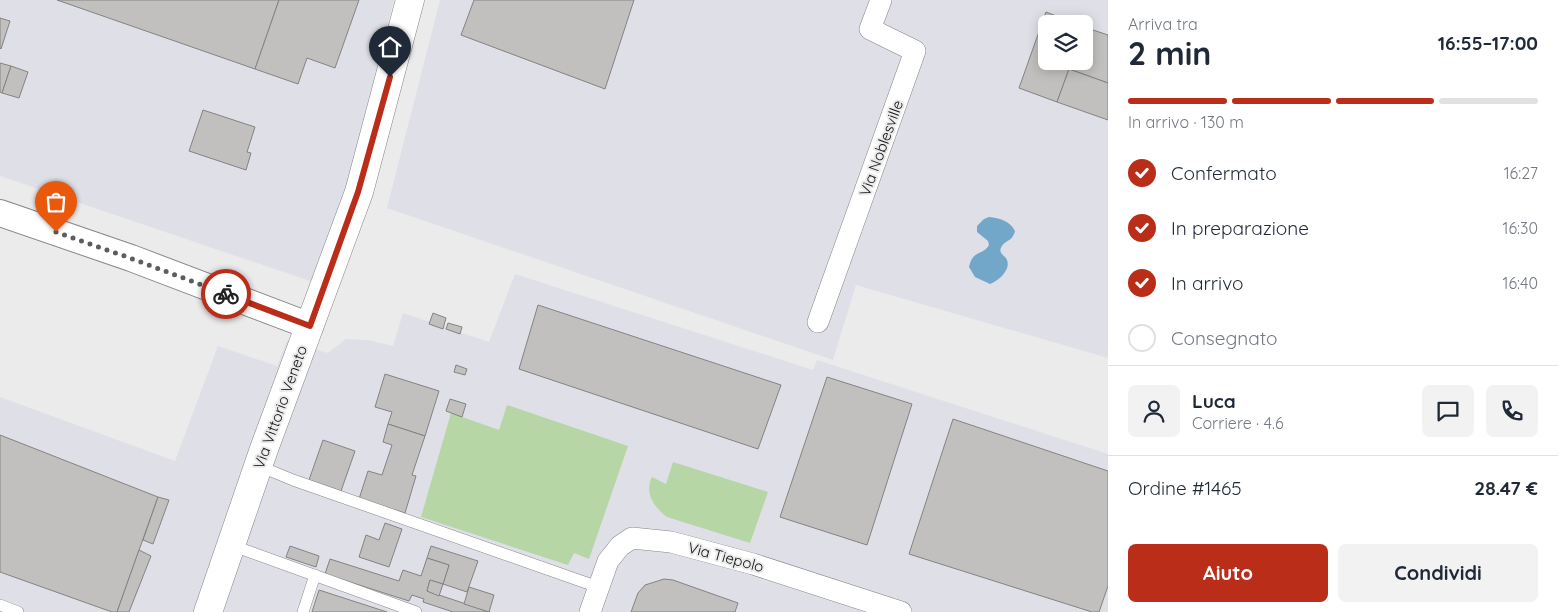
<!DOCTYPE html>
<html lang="it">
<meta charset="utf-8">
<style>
body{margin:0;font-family:Quicksand,sans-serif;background:#f2f2f3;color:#1f2937;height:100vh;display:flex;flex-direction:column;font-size:19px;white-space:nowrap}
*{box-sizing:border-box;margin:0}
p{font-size:16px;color:#747a83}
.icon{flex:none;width:28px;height:28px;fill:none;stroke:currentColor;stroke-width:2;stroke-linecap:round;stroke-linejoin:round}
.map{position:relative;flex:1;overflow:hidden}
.details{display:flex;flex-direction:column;background:#fff;width:450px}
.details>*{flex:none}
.buttons{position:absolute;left:1038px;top:15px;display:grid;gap:10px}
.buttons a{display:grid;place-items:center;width:55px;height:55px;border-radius:8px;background:#fff;box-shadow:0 2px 12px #0003;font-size:25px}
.pin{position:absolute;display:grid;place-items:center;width:42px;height:42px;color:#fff;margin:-51px -21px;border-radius:50% 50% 50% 0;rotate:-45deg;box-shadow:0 0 5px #0007}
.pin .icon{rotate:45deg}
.courier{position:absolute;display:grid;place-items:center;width:50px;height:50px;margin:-25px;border:4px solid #b92d19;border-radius:50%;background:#fff;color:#222;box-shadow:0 1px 6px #0007}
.headline em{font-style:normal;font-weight:700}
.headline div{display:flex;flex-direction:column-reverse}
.headline{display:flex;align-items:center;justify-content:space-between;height:85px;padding:0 20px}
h1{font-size:32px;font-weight:700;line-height:38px}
.bar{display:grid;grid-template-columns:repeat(4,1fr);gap:8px 5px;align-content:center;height:60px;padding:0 20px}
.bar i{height:6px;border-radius:4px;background:#e0e1e3}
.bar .current{background:#b92d19}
.bar p{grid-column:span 4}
.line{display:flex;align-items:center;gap:12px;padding:0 20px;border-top:1px solid #e0e1e3}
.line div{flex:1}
.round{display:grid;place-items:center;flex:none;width:52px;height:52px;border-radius:8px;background:#f2f2f3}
ol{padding:0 20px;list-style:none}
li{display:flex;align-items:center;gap:15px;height:55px}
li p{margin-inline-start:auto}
li .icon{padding:5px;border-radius:50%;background:#b92d19;color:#fff;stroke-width:4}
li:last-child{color:#747a83}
li i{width:28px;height:28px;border:2px solid #e0e1e3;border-radius:50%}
.action{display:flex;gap:10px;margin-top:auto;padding:10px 20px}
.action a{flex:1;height:58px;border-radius:8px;background:#b92d19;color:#fff;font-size:20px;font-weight:700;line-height:58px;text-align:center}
.action a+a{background:#f2f2f3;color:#1f2937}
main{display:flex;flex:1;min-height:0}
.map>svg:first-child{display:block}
</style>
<main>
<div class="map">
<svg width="1108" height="612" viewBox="0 0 1108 612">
<rect width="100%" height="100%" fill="#ebebec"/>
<g fill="#dfdfe8" fill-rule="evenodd">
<path d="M0 0H394L339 216 313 282 0 176Z"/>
<path d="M440 0H1108V358L856 285 833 360 387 208ZM1046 24H1084V61H1046Z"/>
<path d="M515 274 813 370 817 360 1108 454V612H0V397L175 461 218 346 277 366 287 340 328 353 346 339 368 340 393 346 403 313 489 342Z"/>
</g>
<g fill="#b6d6a5">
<path d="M507 405 628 446 589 559 574 553 568 565 421 517 451 413 499 430Z"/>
<path d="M673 462 768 492 750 543 667 517C654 507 644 493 652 477L666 484Z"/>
</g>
<path fill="#73a7ca" d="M989 217C1000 218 1010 221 1015 231 1012 242 1007 239 1002 246 997 253 1005 255 1007 260 1011 270 998 281 990 284L975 277 969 267C973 249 983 256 989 245L988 241 977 232V226L984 219Z"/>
<g fill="#c1c0bf" stroke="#838382">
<path d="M57 0H279L255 69Z"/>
<path d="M279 0H359L335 68 307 58 298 84 255 69Z"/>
<path d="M474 0H634L605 89 461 35Z"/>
<path d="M1046 12 1076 24H1046V61H1072L1057 102 1019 88Z"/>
<path d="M0 18 10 21 1 49 0 48Z"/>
<path d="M1084 27 1108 35V83L1069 69 1072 61H1084Z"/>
<path d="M0 63 11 66 2 93 0 92Z"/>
<path d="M11 66 28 72 19 98 2 93Z"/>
<path d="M1069 69 1108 83V120L1057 102Z"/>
<path d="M203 110 255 127 247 152 251 153 246 170 189 151Z"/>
<path d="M538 305 781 385 758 449 519 369Z"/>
<path d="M433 313 446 318 443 329 429 324Z"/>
<path d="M448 323 462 327 460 334 446 329Z"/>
<path d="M456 365 467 369 465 375 454 372Z"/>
<path d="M385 374 439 391 425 436 388 424 392 412 375 407Z"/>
<path d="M827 377 912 404 867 545 780 517Z"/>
<path d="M450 399 466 404 462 417 446 411Z"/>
<path d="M953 419 1108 471V586L1099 612H1092L909 554Z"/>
<path d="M388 424 425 436 412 475 416 476 405 513 359 499 368 471 382 475 392 445 383 442Z"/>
<path d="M0 435 158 497 117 612H112L0 572Z"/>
<path d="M323 440 355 451 341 491 309 480Z"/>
<path d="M158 497 169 500 153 544 143 540Z"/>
<path d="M385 523 402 529 389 567 359 557 366 535 379 540Z"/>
<path d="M290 546 319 556 316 567 286 557Z"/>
<path d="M431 546 478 561 467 592 443 584 449 565 427 558Z"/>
<path d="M139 550 151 556 129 612H117Z"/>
<path d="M427 558 449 565 443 584 430 580 427 591 490 612H453L423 602 424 599 412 595 409 601 325 574 330 559 399 581 403 570 421 576Z"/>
<path d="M664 579 673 580 738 603 735 612H631L638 593 645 585Z"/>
<path d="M430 580 443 584 439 596 427 591Z"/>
<path d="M469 587 494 595 489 612 464 604Z"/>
<path d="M319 590 387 612H312Z"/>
</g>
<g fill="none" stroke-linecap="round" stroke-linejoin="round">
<defs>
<g id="service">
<path d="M259 466 293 480 598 587"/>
<path d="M231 545 416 612"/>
<path d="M0 605 18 612"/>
<path d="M303 612 315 575"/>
</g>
<g id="minor">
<path d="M818 322 915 51 870 29 881 0"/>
<path d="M590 612 608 561 620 546 632 538 671 542 753 564 901 612"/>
</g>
<path id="tertiary" d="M0 213 131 258 310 326"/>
<path id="secondary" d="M208 612 264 449 359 192 410 0"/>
</defs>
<use href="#service" stroke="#868687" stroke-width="12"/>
<use href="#minor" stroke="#868687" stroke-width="22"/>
<use href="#tertiary" stroke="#868687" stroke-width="28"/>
<use href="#secondary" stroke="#868687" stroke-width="29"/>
<use href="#service" stroke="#fff" stroke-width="11"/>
<use href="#minor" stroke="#fff" stroke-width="21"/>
<use href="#tertiary" stroke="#fff" stroke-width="26"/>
<use href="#secondary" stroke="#fff" stroke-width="28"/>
</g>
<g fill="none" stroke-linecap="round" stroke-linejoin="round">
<path stroke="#5d5d5e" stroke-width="5" stroke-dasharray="0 9" d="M56 232 130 258 226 294"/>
<path stroke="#b92d19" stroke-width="6" d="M226 294 310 326 358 192 390 77"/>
</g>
<g text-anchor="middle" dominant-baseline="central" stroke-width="4" stroke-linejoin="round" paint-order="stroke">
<g font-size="15" fill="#101011" stroke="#ebebec">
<text transform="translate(881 148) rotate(-70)">Via Noblesville</text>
<text transform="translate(280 407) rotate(-70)">Via Vittorio Veneto</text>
<text transform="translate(726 557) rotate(15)">Via Tiepolo</text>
</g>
</g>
</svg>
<div class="buttons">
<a><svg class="icon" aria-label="layers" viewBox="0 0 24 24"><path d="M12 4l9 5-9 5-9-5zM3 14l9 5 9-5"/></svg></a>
</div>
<div class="pin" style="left:56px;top:232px;background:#ea580c"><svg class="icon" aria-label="bag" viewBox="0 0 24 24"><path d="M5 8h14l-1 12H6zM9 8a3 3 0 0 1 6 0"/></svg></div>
<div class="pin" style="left:390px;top:77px;background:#1f2937"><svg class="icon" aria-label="home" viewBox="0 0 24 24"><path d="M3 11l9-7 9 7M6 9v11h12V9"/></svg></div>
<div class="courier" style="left:226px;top:294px"><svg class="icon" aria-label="bike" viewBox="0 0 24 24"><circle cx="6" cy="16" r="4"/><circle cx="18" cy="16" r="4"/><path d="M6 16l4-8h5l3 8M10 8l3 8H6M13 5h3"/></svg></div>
</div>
<section class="details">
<div class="headline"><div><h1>2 min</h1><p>Arriva tra</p></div><em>16:55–17:00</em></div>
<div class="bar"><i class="current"></i><i class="current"></i><i class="current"></i><i></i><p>In arrivo · 130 m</p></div>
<ol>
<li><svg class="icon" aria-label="check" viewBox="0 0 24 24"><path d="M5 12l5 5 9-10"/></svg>Confermato<p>16:27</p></li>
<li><svg class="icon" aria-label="check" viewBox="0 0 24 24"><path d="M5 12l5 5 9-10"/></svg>In preparazione<p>16:30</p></li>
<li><svg class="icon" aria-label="check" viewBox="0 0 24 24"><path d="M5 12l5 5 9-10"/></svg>In arrivo<p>16:40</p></li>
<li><i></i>Consegnato</li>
</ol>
<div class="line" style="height:90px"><a class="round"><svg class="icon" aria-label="person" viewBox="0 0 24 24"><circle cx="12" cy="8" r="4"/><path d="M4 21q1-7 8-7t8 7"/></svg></a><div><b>Luca</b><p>Corriere · 4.6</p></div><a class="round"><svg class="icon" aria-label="chat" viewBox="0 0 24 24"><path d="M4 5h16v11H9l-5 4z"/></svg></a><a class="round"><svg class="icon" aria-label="phone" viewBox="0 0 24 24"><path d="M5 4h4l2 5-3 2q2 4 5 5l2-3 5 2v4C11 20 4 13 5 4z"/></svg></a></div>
<div class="line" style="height:65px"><div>Ordine #1465</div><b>28.47 €</b></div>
<div class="action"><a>Aiuto</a><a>Condividi</a></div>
</section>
</main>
